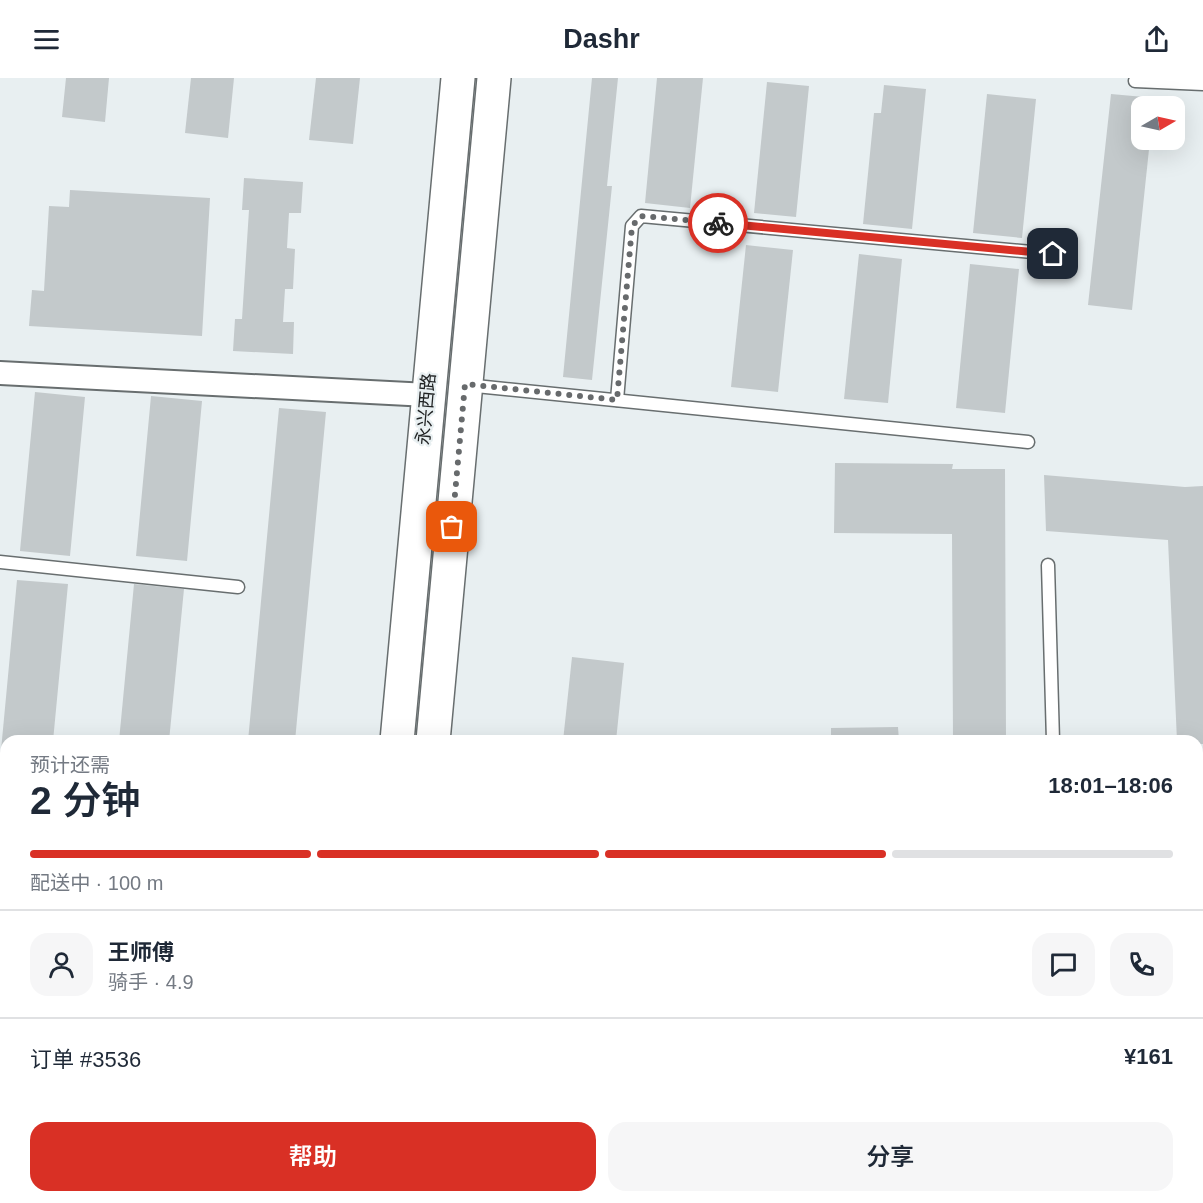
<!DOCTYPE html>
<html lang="zh">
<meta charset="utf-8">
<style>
body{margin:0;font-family:Arial,"Noto Sans SC",sans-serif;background:#f6f6f7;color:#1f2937;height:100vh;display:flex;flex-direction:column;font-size:22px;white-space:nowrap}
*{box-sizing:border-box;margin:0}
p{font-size:20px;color:#747a83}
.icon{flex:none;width:33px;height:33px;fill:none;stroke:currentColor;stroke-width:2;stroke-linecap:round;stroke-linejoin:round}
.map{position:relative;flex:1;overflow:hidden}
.details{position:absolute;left:0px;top:657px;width:1203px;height:468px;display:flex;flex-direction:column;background:#fff;border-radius:18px 18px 0 0;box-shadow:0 6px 24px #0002}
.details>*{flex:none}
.needle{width:39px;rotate:81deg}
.buttons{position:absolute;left:1131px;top:18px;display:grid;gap:12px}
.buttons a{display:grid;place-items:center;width:54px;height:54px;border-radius:12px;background:#fff;box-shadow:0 6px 24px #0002;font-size:30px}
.pin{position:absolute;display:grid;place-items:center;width:51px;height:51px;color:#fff;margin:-26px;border-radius:12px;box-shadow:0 3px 9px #0006}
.courier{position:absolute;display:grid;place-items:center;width:60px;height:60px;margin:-30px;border:4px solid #d93025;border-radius:50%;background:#fff;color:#222;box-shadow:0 2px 8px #0007}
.headline em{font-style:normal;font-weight:600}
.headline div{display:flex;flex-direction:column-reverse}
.headline{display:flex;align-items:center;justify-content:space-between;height:102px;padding:0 30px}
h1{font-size:39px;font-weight:600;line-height:45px}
.bar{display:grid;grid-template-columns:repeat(4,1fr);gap:9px 6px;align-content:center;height:72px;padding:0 30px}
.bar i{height:8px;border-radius:4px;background:#e0e1e3}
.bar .on{background:#d93025}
.bar p{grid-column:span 4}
.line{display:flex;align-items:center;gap:15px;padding:0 30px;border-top:2px solid #e0e1e3}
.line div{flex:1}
.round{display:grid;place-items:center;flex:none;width:63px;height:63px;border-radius:18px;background:#f6f6f7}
.cta{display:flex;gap:12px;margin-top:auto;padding:12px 30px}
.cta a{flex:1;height:69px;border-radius:18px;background:#d93025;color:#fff;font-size:24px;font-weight:600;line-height:69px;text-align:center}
.cta a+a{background:#f6f6f7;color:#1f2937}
header{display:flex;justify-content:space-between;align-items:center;height:78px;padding:0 30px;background:#fff;font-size:27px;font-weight:600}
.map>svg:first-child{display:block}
</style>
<header><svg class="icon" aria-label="menu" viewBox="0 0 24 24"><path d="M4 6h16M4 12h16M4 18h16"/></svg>Dashr<svg class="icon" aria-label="share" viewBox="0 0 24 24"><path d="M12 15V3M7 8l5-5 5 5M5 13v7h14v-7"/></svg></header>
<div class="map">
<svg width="1203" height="1125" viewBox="0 0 1203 1125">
<rect width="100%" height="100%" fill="#e8eff1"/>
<g fill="#c3c9cb">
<path d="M66 0H109L105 44 62 39Z"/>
<path d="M191 0H234L228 60 185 55Z"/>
<path d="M316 0H360L353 66 309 62Z"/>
<path d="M592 0H618L607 108H612L592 302 563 299Z"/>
<path d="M657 0H703L690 130 645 125Z"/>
<path d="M767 4 809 8 796 139 754 135Z"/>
<path d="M884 7 926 11 912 151 863 146 874 35H881Z"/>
<path d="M987 16 1036 21 1022 160 973 155Z"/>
<path d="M1111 16 1155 20 1154 28H1142V62H1150L1132 232 1088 227Z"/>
<path d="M244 100 303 104 301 135H289L287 170 295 171 293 211H285L283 244H294L293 276 233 273 235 241H242L249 132H242Z"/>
<path d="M70 112 210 120 202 258 29 248 32 212 44 213 49 128 69 129Z"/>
<path d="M746 167 793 172 778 314 731 309Z"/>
<path d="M859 176 902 181 888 325 844 321Z"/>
<path d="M970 186 1019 191 1005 335 956 330Z"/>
<path d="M35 314 85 319 70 478 20 473Z"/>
<path d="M151 318 202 323 187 483 136 478Z"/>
<path d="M279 330 326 334 295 663H248Z"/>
<path d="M835 385 953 386 952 391H1005L1006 663H953L952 456 834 455Z"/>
<path d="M1044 397 1185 409 1203 408V666H1197V663H1177L1168 462 1046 453Z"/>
<path d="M17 502 68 506 53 663H6V685L0 683Z"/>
<path d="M134 506 184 511 169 663H119Z"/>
<path d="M572 579 624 585 616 663H563Z"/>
<path d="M898 649 899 663H831V650Z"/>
<rect x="0" y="732" width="6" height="280"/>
<rect x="0" y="1033" width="6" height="43"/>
</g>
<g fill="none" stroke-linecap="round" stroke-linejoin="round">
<defs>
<g id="lane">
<path d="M1135 3 1203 6"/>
<path d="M466 307 1028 364"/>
<path d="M617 322 632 148 641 138 1053 176"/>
<path d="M0 484 238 509"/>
<path d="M1048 487 1053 663"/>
<path d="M0 708 6 709"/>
<path d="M936 1119V1125"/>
<path d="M1064 1119V1125"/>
</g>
<path id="street" d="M0 295 428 317"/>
<g id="secondary">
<path d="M397 663 458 0"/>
<path d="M433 663 494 0"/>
<path d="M355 1125V1119"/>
<path d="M391 1125V1119"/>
</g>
</defs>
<use href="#lane" stroke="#686e6f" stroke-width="15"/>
<use href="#street" stroke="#686e6f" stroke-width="26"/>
<use href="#secondary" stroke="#686e6f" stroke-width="36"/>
<use href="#lane" stroke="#fff" stroke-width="12"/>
<use href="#street" stroke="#fff" stroke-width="22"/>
<use href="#secondary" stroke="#fff" stroke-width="33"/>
</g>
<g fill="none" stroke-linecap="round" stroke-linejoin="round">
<path stroke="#676a6c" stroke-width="6" stroke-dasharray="0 10.8" d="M452 449 465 306 617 322 632 148 641 138 718 145"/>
<path stroke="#d93025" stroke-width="8" d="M718 145 1053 176"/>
</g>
<g text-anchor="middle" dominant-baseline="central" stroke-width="4.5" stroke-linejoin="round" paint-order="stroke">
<g font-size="18" fill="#212324" stroke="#e8eff1">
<text transform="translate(426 331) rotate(-85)">永兴西路</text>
</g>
</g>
</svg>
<div class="buttons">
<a><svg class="needle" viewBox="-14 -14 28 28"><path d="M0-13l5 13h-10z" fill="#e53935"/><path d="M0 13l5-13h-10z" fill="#747a83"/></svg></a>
</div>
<div class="pin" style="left:452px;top:449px;background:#ea580c"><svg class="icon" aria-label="bag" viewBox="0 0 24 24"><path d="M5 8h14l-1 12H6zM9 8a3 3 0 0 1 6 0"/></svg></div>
<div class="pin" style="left:1053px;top:176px;background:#1f2937"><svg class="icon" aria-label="home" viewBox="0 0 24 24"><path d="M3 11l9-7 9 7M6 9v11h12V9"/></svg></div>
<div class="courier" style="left:718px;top:145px"><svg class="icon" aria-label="bike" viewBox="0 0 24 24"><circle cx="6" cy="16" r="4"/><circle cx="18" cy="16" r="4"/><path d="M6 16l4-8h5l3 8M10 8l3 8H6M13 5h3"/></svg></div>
<section class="details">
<div class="headline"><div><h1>2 分钟</h1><p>预计还需</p></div><em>18:01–18:06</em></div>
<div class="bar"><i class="on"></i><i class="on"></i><i class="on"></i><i></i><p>配送中 · 100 m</p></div>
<div class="line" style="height:108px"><a class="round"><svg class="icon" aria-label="person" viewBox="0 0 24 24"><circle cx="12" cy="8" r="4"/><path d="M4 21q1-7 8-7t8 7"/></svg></a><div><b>王师傅</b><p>骑手 · 4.9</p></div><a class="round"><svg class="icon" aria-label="chat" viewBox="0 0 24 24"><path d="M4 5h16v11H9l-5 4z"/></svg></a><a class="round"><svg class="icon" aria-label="phone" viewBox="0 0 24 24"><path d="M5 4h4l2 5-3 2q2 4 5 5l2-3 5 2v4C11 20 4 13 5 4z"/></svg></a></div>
<div class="line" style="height:78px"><div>订单 #3536</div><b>¥161</b></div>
<div class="cta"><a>帮助</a><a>分享</a></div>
</section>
</div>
